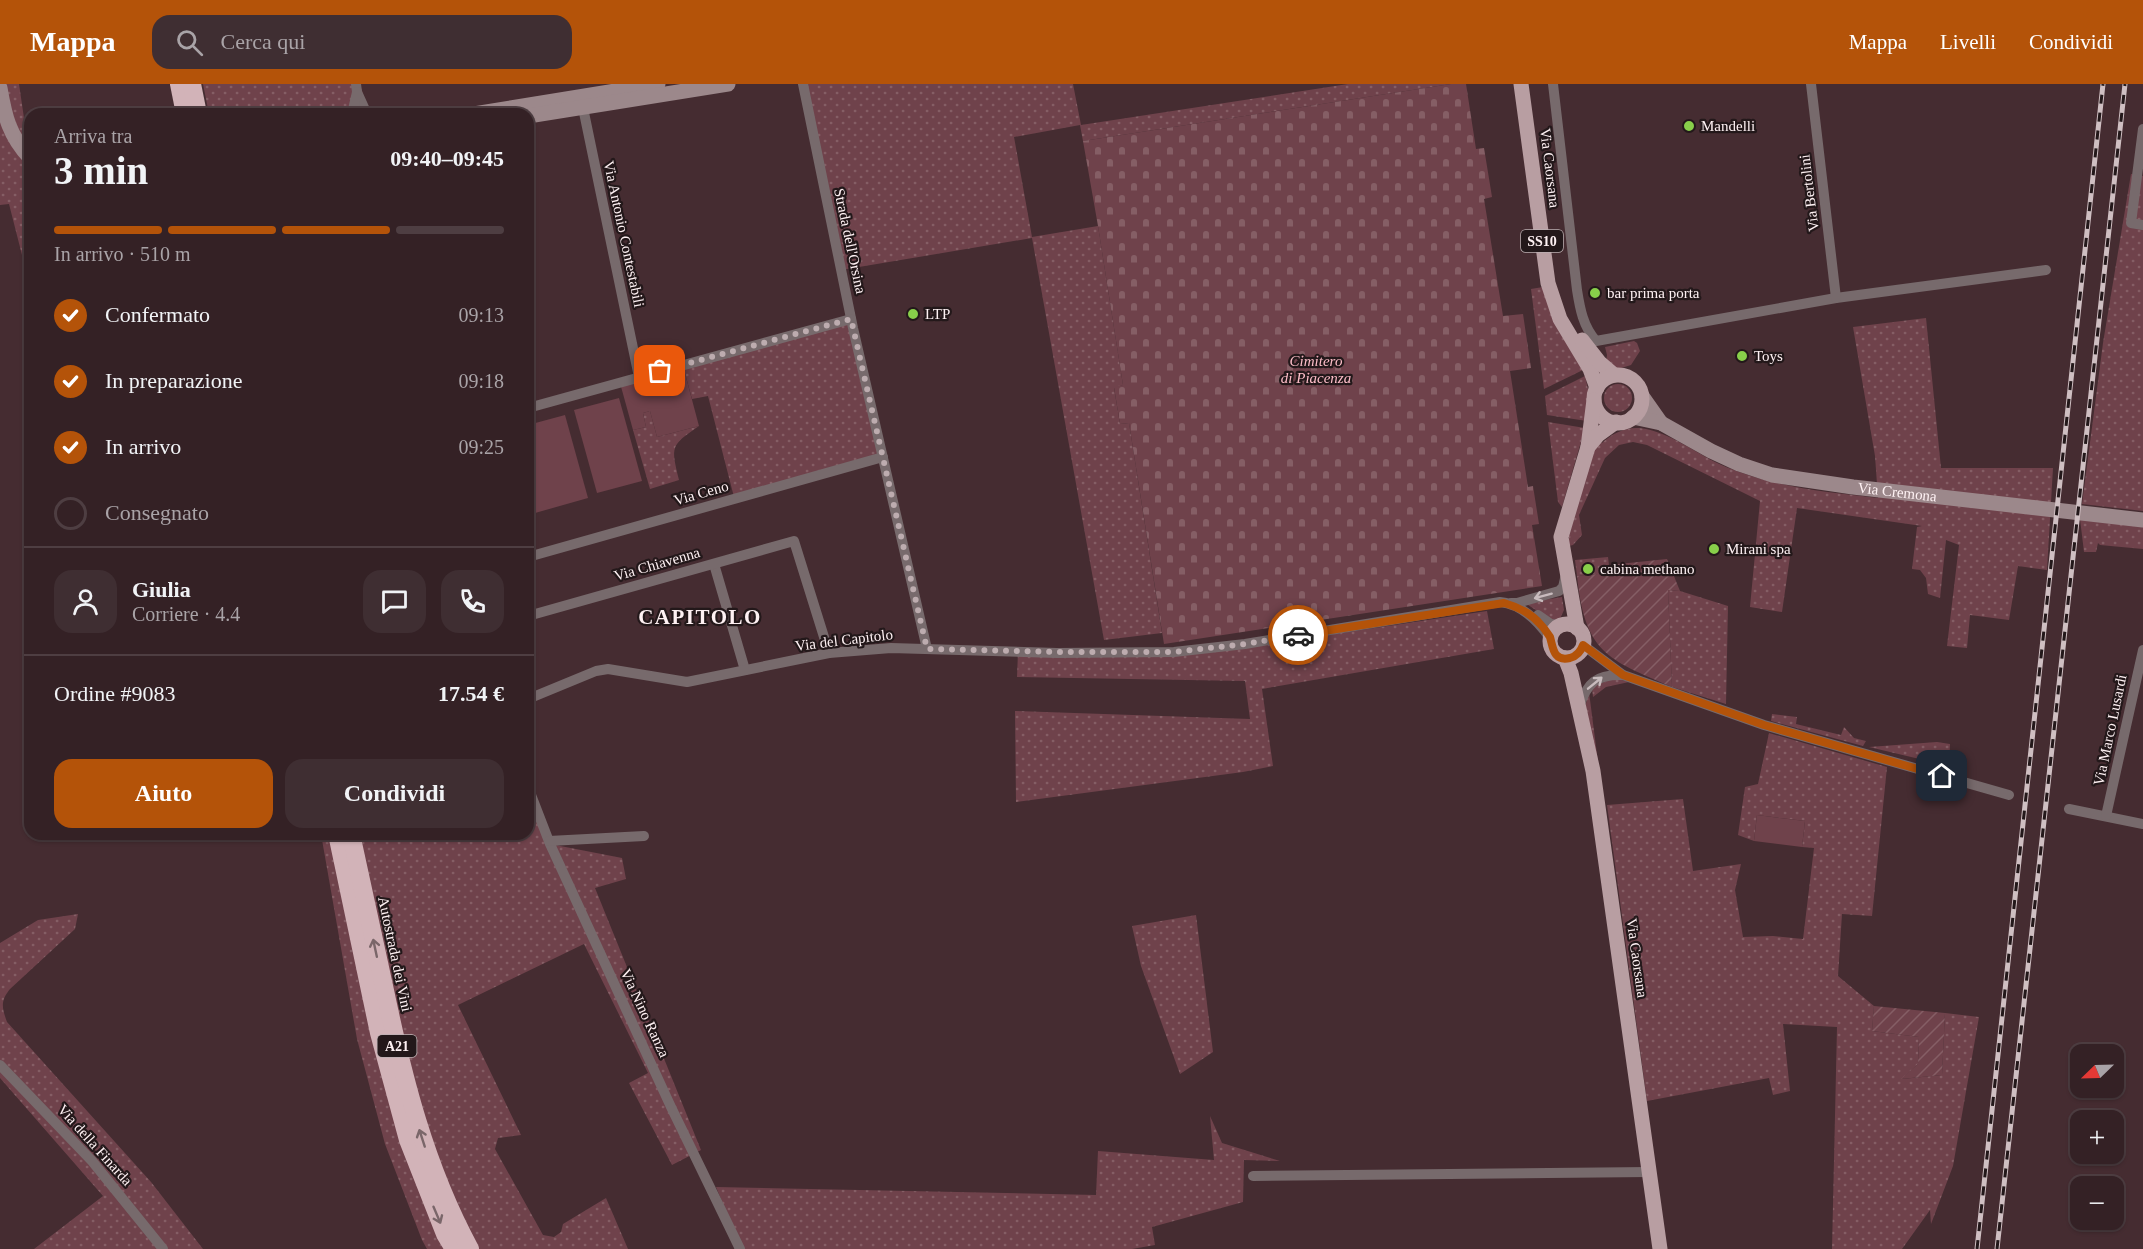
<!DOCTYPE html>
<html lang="it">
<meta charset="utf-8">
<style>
body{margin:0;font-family:"Times New Roman",serif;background:#3f2e32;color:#f1f3f6;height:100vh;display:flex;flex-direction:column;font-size:22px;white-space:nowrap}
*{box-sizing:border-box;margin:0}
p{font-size:20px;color:#a9a3a7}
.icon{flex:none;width:33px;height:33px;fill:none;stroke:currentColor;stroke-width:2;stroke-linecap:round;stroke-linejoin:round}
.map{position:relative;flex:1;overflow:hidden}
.drawer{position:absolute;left:24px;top:24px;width:510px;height:732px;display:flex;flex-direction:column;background:#342125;border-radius:18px;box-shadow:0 2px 4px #0004,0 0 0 2px #4e3e42}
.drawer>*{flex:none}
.needle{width:39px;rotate:247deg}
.controls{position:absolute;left:2070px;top:960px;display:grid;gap:12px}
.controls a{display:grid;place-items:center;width:54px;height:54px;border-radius:12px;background:#342125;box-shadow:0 2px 4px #0004,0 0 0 2px #4e3e42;font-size:30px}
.pin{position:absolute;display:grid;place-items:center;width:51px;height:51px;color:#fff;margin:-26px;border-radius:12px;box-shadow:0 3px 9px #0006}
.courier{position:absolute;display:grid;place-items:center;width:60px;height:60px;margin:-30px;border:4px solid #b45309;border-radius:50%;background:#fff;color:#222;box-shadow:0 2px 8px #0007}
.overview em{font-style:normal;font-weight:700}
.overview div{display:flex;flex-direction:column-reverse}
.overview{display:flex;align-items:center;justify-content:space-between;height:102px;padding:0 30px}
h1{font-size:39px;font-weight:700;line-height:45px}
.bar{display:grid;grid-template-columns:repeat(4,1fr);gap:9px 6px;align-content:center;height:72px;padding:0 30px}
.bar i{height:8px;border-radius:4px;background:#4e3e42}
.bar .current{background:#b45309}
.bar p{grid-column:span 4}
.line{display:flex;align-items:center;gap:15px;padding:0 30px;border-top:2px solid #4e3e42}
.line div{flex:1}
.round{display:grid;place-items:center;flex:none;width:63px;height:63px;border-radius:18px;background:#3f2e32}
ol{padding:0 30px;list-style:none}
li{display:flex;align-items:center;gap:18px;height:66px}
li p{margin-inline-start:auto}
li .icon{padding:6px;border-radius:50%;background:#b45309;color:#fff;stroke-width:4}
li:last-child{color:#a9a3a7}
li i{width:33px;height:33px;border:3px solid #4e3e42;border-radius:50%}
.primary-button{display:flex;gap:12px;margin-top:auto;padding:12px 30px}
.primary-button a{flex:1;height:69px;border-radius:18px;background:#b45309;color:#fff;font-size:24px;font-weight:700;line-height:69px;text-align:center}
.primary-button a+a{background:#3f2e32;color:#f1f3f6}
header{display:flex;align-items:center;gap:36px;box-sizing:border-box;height:84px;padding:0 30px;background:#b45309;color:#fff}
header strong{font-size:28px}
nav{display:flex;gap:33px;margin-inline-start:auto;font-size:21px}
.search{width:420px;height:54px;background:#3f2e32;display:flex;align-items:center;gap:15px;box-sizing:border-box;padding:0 21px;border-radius:18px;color:#a9a3a7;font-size:22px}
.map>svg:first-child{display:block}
</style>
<header>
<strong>Mappa</strong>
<div class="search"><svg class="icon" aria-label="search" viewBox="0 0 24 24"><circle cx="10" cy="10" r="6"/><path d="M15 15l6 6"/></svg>Cerca qui</div>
<nav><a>Mappa</a><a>Livelli</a><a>Condividi</a></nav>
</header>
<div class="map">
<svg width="2143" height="1165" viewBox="0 0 2143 1165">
<defs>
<pattern id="grass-dots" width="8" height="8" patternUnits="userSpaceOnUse" patternTransform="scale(1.5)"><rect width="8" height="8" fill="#6f424b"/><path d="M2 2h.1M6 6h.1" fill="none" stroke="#855e65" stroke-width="1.8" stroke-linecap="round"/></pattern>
<pattern id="cemetery-stones" width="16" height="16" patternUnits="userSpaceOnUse" patternTransform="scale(1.5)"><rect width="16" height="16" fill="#6f424b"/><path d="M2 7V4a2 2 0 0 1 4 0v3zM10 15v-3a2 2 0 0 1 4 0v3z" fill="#855e65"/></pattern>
<pattern id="garden-furrows" width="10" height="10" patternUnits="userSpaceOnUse" patternTransform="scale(1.5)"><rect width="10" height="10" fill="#6f424b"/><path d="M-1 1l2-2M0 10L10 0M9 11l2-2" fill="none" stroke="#855e65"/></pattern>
</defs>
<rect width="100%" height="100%" fill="#452c31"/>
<g fill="url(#grass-dots)">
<path d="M0 0H19L25 41 30 46V170L22 171 9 120 0 121Z"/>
<path d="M203 0H360L366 21 375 30H209Z"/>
<path d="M803 0H1073L1081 41 1348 0H1451L1083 57 1080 41 1014 53 1032 153 1098 142 1123 301 1114 304 1120 340 1129 339 1162 549 1104 556 1032 154 841 186Z"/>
<path d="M2131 90 2143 92V427L2082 420 2103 259Z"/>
<path d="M1543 203 1583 286 1544 305 1531 205Z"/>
<path d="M1926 234 1941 384H2053L2047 486 2018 482 2009 536 1970 531 1967 564 1947 562 1959 461 1946 456 1940 514 1928 510 1926 494 1920 486 1912 485 1917 443 1922 442 1797 424 1782 528 1750 523 1760 417 1647 361 1633 358 1619 361 1605 374 1579 431 1582 451 1573 461 1569 462V451L1591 372 1599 357 1602 359C1611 350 1625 343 1639 344 1670 347 1697 371 1726 383 1774 403 1826 408 1878 414L1875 372 1853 243Z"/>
<path d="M851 236 883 373 734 413 708 312 692 315 683 282Z"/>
<path d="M1634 257 1637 259 1640 267 1631 281 1615 286 1606 280 1607 271 1605 263Z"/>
<path d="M1585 292 1590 314 1587 337 1547 331 1545 312Z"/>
<circle cx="1618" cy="314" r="14"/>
<path d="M650 327 657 353 699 342C670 362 671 362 679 396L650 405 633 346 646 343 643 329Z"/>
<path d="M1548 338 1585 344 1562 423 1558 418Z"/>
<path d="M2080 435 2143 442V465L2100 461 2098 459 2096 468H2084Z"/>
<path d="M1608 473 1610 489 1577 492 1575 476Z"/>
<path d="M1668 506 1680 507 1728 522 1726 620 1672 603Z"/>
<path d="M1562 513 1564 526 1559 537 1551 536 1525 519Z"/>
<path d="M1487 527 1494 565 1262 605 1273 682 1243 688 1016 718 1015 627 1250 635 1245 597 1017 593 1018 568 1241 564Z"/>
<path d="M1615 594 1629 598 1606 603 1593 613 1592 604 1596 601Z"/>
<path d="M1589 608 1598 678C1593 659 1580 626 1589 608Z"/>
<path d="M1772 630 1797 633 1796 640 1841 651 1844 643 1854 654 1866 657 1863 662 1771 637Z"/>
<path d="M1769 649 1887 683 1872 832 1842 830 1838 892 1874 922 1872 947 1919 953 1918 980 1902 995 1942 991 1945 929 1979 933 1953 1082 1931 1140 1930 1126 1902 1165H1832L1837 943 1783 940 1790 1007 1773 1011 1769 994 1647 1017 1607 721 1683 715 1693 787 1741 780 1735 806 1743 853 1773 852 1803 855 1814 764 1802 763 1805 737 1757 731 1754 757 1738 751 1745 703 1758 700Z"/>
<path d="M1937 658 1950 660 1949 682 1869 663Z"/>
<path d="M528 707 550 760 622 774 626 795 595 804 701 1066 672 1081 629 999 648 989 584 860 458 921 521 1051 498 1054 495 1065 543 1151 554 1153 561 1148 563 1140 606 1114 628 1165H427L422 1156 385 1060 357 955 321 750H528Z"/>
<path d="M78 830 75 845 10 905C0 917 2 924 7 938L151 1098 203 1165H34L103 1112 0 994V859L38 836Z"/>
<path d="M1196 831 1213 968 1180 990 1141 882 1132 842Z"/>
<path d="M1210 1032 1222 1059 1280 1077 1244 1076 1243 1118 1152 1143 1155 1161 1132 1165H742L716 1103 1096 1111 1098 1067 1214 1076Z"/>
</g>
<path fill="url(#cemetery-stones)" d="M1451 0H1466L1476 65 1484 64 1492 113 1484 115 1503 232 1523 230 1531 284 1510 287 1528 403 1533 402 1539 440 1532 441 1542 502 1164 560 1129 339 1120 340 1114 303 1123 301 1098 142 1083 57Z"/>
<g fill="url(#garden-furrows)">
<path d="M1667 475 1680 507 1668 506 1672 603C1606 575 1585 568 1577 492L1609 489V481Z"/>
<path d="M1874 922 1945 929 1942 991 1901 995 1918 980 1919 953 1872 947Z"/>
</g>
<g fill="#6f424b">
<path d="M683 282 699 342 657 353 650 327 643 329 646 343 633 346 620 299Z"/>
<path d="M619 314 642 397 597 409 574 326Z"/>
<path d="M565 331 588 414 528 431V341Z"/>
<path d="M1757 731 1805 737 1802 763 1754 757Z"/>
</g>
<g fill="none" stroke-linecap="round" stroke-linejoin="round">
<g stroke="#776a6c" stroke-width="10">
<path d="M356 0 357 8 367 30"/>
<path d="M803 0 853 244 927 565"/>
<path d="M1553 0 1577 206C1580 225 1583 242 1596 257L1836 214 2046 186"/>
<path d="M1811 0 1836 214"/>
<path d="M582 19 639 293"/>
<path d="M352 30 357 8"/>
<path d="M2143 45 2131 139 2143 141"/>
<path d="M528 324 851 235"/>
<path d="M528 473 883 373"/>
<path d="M714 480 745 586"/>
<path d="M1511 519H1517L1559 507 1563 503 1566 490"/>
<path d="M1538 531 1551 540 1561 541"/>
<path d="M528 532 794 457 829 569"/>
<path d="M1583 561 1623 591 1764 641 2009 711"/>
<path d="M528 615 596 587 608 585 687 598 829 569 891 564 1057 569 1174 568 1245 560 1500 518C1522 520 1538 537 1550 554"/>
<path d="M1579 623C1587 599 1596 590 1623 591"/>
<path d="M528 703 550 760 671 1023 740 1165"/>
<path d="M2069 725 2143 740"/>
<path d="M2106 732 2143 566"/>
<path d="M549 757 644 752"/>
<path d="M0 981 92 1077 163 1165"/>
<path d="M1253 1092 1649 1088"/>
</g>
<g stroke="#9c888b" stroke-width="15">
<path d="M0 4C5 33 9 51 30 74"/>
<path d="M474 30 658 0"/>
<path d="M528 32 728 0"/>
<path d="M1642 312 1661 339"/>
<path id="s1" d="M1633 333 1661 339 1711 367 1739 380 1772 391 1853 403 2143 436"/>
</g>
<g stroke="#b89ea2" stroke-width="15">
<path d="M1521 0 1548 199 1560 235 1590 285 1597 304"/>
<path d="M1582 256 1600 279 1614 291"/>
<circle cx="1618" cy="315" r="24"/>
<path d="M1588 363 1594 316"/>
<circle cx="1567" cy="557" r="17"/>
<path d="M1577 544 1561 453 1588 363 1598 351 1616 338"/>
<path d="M1565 574 1571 589 1593 687 1660 1165"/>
</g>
<g stroke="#d2b3b8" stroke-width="18">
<path d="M179 0 185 30"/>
<path d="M192 0 198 30"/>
<path d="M337 750 379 949 408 1056 445 1150 454 1165"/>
<path d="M351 750C362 801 373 851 384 902 403 993 425 1082 470 1165"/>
</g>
<defs>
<g id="rail">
<path d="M1977 1165 2103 0"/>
<path d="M1997 1165 2125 0"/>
</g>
</defs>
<use href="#rail" stroke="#cfbfc2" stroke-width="5"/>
<use href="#rail" stroke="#23181a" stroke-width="3" stroke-dasharray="9" stroke-linecap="butt"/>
</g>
<defs><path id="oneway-shaft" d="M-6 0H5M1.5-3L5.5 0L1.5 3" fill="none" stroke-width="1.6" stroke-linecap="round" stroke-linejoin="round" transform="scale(1.5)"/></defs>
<g stroke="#c8bbbd">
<use href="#oneway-shaft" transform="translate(1543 512) rotate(165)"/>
<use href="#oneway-shaft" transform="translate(1595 599) rotate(-39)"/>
</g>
<g stroke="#7a6669">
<use href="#oneway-shaft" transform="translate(375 864) rotate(-102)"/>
<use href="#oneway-shaft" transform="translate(422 1054) rotate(-108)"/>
<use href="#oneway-shaft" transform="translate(437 1131) rotate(67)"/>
</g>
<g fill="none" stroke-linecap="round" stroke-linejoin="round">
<path stroke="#bdacaf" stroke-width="6" stroke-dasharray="0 10.8" d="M660 287 851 235 927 565 1057 568H1174L1245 560 1298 551"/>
<path stroke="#b45309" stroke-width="8" d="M1298 551 1504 519C1518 523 1532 530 1541 541 1544 544 1548 550 1550 553 1553 563 1553 578 1570 574 1577 572 1581 567 1583 561L1623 591 1764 641 1942 692"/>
</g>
<g fill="#88cf4a" stroke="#23181a" stroke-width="2">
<circle cx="1689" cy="42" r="6"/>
<circle cx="1595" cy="209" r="6"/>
<circle cx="913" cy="230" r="6"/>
<circle cx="1742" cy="272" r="6"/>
<circle cx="1714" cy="465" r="6"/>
<circle cx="1588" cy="485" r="6"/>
</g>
<g text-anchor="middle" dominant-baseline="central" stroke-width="4.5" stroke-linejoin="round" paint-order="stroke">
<g fill="#23181a" stroke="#bcb0b2" stroke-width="1.5">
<rect x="1521" y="146" width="42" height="22" rx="4.5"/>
<rect x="377.5" y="951" width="39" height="22" rx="4.5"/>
</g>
<g font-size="14" font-weight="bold" fill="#fef1f3">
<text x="1542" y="157">SS10</text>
<text x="397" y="962">A21</text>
</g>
<g font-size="15" fill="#fef1f3" stroke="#23181a" text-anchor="start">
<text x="1701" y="42">Mandelli</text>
<text x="1607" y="209">bar prima porta</text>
<text x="925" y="230">LTP</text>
<text x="1754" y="272">Toys</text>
<text x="1726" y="465">Mirani spa</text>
<text x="1600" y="485">cabina methano</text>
</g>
<g font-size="15" fill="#fef1f3" stroke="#23181a">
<text transform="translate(1550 84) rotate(83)">Via Caorsana</text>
<text transform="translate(1809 109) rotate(-97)">Via Bertolini</text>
<text transform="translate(624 150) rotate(78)">Via Antonio Contestabili</text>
<text transform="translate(850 157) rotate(78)">Strada dell'Orsina</text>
<text stroke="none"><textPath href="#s1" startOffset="278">Via Cremona</textPath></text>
<text transform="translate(701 409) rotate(-16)">Via Ceno</text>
<text transform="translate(657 480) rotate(-16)">Via Chiavenna</text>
<text transform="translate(844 556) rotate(-7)">Via del Capitolo</text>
<text transform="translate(2110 646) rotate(-78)">Via Marco Lusardi</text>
<text transform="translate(395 870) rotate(78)">Autostrada dei Vini</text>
<text transform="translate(1637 874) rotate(82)">Via Caorsana</text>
<text transform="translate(645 929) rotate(65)">Via Nino Ranza</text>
<text transform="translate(95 1061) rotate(48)">Via della Finarda</text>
</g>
<g font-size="15" font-style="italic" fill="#febec9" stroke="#23181a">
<text x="1316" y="277">Cimitero<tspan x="1316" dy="17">di Piacenza</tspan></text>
</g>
<g font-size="21" font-weight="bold" letter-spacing="1.5" fill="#fef1f3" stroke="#23181a">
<text x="700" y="533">CAPITOLO</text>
</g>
</g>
</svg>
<div class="controls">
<a><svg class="needle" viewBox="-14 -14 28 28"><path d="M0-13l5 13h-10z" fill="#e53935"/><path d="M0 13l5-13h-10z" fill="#a9a3a7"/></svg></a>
<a>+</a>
<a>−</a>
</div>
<div class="pin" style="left:660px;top:287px;background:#ea580c"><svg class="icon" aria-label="bag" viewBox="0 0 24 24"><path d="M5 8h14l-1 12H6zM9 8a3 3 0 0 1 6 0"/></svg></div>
<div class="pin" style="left:1942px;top:692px;background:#1f2937"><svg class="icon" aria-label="home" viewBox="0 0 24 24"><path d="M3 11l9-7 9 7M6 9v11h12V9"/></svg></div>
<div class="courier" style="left:1298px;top:551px"><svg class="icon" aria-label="car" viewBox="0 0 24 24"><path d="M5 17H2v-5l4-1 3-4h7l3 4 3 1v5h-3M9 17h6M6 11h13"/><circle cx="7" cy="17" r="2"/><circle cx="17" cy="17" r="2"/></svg></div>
<section class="drawer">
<div class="overview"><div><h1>3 min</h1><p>Arriva tra</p></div><em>09:40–09:45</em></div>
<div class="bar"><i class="current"></i><i class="current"></i><i class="current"></i><i></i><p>In arrivo · 510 m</p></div>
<ol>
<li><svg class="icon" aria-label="check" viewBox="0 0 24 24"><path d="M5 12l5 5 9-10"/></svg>Confermato<p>09:13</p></li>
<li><svg class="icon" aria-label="check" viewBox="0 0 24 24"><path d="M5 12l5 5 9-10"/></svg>In preparazione<p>09:18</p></li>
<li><svg class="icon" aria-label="check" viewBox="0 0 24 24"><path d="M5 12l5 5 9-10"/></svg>In arrivo<p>09:25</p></li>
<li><i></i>Consegnato</li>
</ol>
<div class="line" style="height:108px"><a class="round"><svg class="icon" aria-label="person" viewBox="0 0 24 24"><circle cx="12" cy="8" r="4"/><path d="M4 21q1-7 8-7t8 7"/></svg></a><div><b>Giulia</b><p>Corriere · 4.4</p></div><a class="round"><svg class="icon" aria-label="chat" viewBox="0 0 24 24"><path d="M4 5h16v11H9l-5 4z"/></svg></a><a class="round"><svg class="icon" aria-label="phone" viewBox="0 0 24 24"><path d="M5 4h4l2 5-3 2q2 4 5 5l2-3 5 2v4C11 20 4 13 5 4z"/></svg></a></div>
<div class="line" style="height:78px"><div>Ordine #9083</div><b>17.54 €</b></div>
<div class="primary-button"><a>Aiuto</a><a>Condividi</a></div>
</section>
</div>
